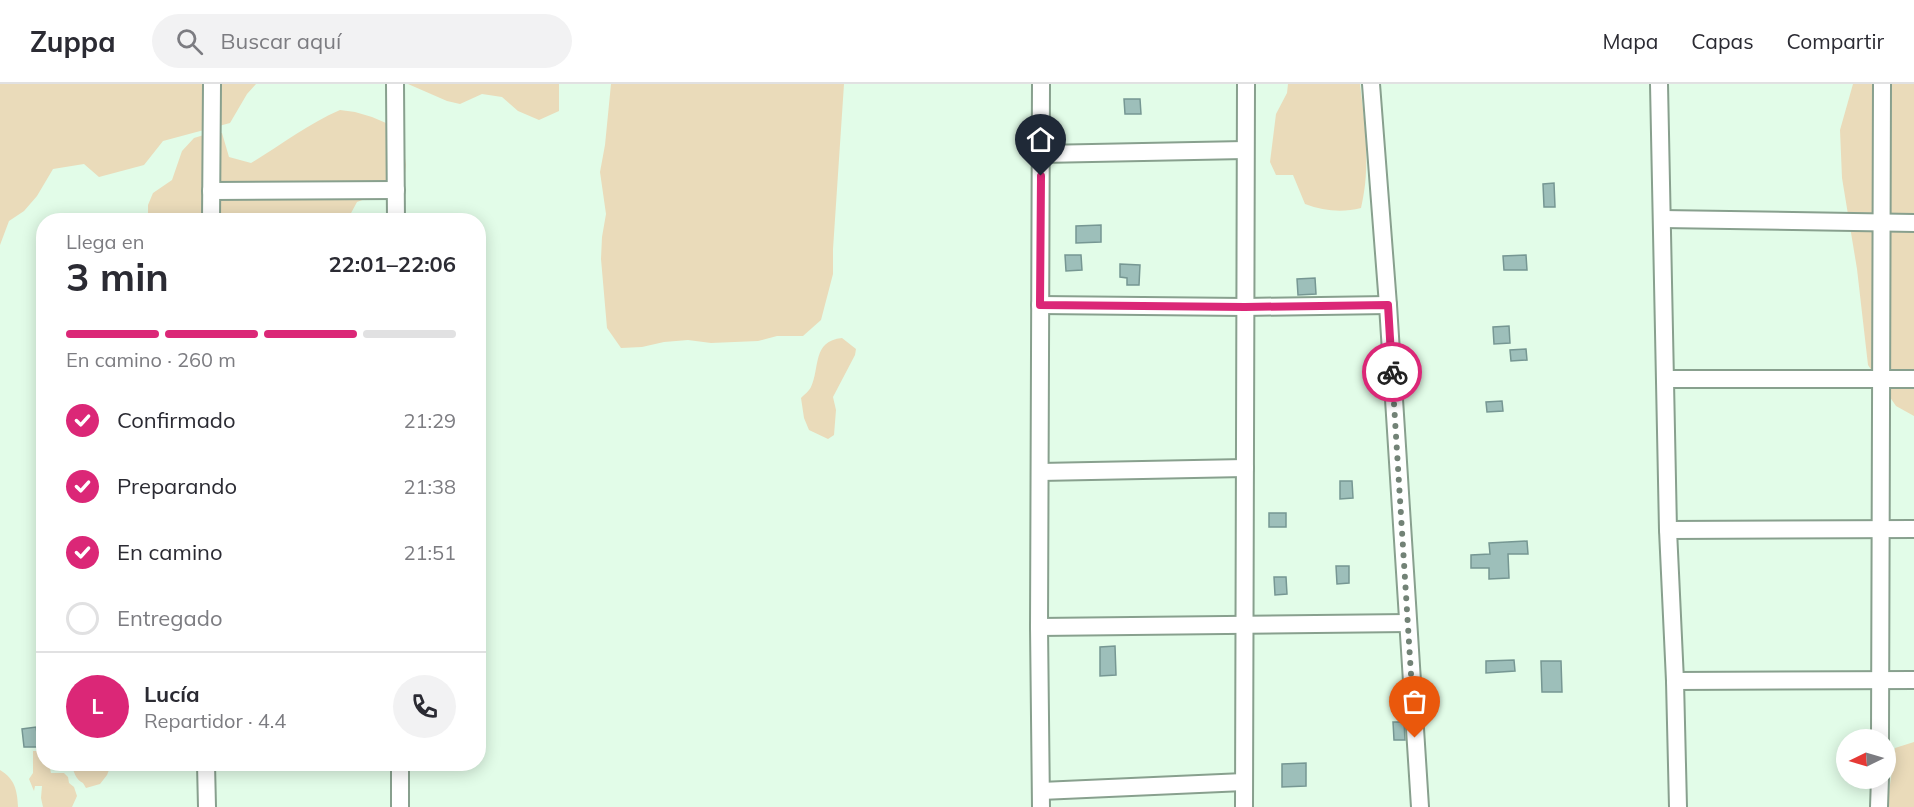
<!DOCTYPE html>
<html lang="es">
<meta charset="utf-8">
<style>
body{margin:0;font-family:Mulish,sans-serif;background:#f2f2f3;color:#2b2b33;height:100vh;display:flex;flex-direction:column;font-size:22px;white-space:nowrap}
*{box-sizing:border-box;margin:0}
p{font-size:20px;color:#7c7c81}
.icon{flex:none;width:33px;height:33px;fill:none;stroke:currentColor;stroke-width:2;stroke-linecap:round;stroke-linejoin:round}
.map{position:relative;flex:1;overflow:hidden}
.panel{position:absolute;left:36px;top:129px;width:450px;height:558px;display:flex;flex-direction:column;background:#fff;border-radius:24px;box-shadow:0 3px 15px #0003}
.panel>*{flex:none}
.needle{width:39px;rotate:265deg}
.controls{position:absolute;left:1836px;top:645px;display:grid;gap:12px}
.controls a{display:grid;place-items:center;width:60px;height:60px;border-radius:50%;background:#fff;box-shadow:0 3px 15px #0003;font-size:30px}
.pin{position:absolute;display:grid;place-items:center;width:51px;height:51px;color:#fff;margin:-62px -26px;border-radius:50% 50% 50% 0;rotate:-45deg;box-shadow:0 0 6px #0007}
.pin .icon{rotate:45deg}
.courier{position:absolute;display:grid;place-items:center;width:60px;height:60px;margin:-30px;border:4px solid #db2777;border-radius:50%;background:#fff;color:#222;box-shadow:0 2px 8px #0007}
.headline em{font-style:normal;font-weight:700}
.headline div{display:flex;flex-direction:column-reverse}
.headline{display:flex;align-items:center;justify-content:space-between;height:102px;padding:0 30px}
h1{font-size:39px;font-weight:700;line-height:45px}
.bar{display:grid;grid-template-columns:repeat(4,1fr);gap:9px 6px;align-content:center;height:72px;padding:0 30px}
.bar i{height:8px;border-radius:4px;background:#e1e1e2}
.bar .selected{background:#db2777}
.bar p{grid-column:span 4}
.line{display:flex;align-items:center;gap:15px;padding:0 30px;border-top:2px solid #e1e1e2}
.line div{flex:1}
.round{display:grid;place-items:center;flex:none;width:63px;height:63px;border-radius:32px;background:#f2f2f3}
ol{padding:0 30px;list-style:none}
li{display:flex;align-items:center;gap:18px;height:66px}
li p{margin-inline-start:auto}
li .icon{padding:6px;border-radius:50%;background:#db2777;color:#fff;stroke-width:4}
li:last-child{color:#7c7c81}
li i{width:33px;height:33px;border:3px solid #e1e1e2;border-radius:50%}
header{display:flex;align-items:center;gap:36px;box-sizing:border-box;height:84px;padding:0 30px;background:#fff;border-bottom:2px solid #e1e1e2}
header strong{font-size:28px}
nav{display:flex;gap:33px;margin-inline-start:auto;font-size:21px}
.search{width:420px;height:54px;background:#f2f2f3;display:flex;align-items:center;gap:15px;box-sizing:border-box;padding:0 21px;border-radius:33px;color:#7c7c81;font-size:22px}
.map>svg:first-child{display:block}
</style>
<header>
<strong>Zuppa</strong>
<div class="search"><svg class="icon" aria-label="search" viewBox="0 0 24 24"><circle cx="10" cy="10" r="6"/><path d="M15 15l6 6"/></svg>Buscar aquí</div>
<nav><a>Mapa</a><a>Capas</a><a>Compartir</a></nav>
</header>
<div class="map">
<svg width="1914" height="723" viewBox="0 0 1914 723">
<rect width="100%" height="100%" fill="#e2fce8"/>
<g fill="#eadbba">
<path d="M0 0H256L247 10 230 39 163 57 144 81 99 93 84 80 53 85 37 112 24 127 9 137 0 161Z"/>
<path d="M408 0H559V27L539 36 518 27 502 13 482 10 460 20 447 17Z"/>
<path d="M611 0H844L833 165V190L821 236 803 252H777L758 257 711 259 688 256 664 258 642 263 621 264 607 244 601 175 602 153 606 130 600 88 605 61Z"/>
<path d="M1288 0H1360C1365 42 1371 83 1361 124 1342 129 1324 127 1305 120L1293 91H1276L1270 78 1276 30 1287 9Z"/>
<path d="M1853 0H1914V332L1896 322 1868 281 1857 185 1842 94 1840 46Z"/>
<path d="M340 26 355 28 372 33 386 39 402 53 406 81 404 97 398 109 386 115 376 111 357 118 350 131 333 136H148V121L153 109 172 96 182 67 194 54 207 50 222 49 229 73 251 79C281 61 308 40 340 26Z"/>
<path d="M43 150H44L43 178 40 175 36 152Z"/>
<path d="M842 254 856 265 855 271 833 313 836 326 834 351 828 355 809 346 804 334 801 314C804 311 809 307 811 303 820 284 812 257 842 254Z"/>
<path d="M1914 658V723H1887L1895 664Z"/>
<path d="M33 667H43L44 680H49L51 689H64L68 693 69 699 74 703 77 712 72 723H43L41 714 42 702H35L34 707 29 695 33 689Z"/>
<path d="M72 680H108L109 686 107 691 100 700 86 704 83 699C76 696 73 687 72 680Z"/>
<path d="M0 686C15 695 17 706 18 723H0Z"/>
</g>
<g fill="#9dbfba" stroke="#769793" stroke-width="1.5">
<path d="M1124 15H1140L1141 30H1125Z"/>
<path d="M1554 99 1555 123H1544L1543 100Z"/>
<path d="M1101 141V158L1076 159V142Z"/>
<path d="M1065 171H1081L1082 186 1066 187Z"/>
<path d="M1526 171 1527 186H1504L1503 172Z"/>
<path d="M1120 180 1140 181 1139 201H1127V194L1120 193Z"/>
<path d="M1315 194 1316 210 1298 211 1297 195Z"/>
<path d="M1509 242 1510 259 1494 260 1493 243Z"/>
<path d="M1526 265 1527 276 1511 277 1510 266Z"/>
<path d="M1502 317 1503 327 1487 328 1486 318Z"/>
<path d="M1340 397H1352L1353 414 1340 415Z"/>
<rect x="1269" y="429" width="17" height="14"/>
<path d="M1527 457 1528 470H1508L1509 494 1489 495V484H1471V471L1490 470 1489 459Z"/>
<path d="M1336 482H1349V499L1337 500Z"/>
<path d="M1274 493H1286L1287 510 1275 511Z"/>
<path d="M1115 562 1116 591 1100 592V563Z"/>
<path d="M1514 576 1515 587 1486 589V577Z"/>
<path d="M1541 577H1561L1562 608H1542Z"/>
<path d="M1393 638H1404L1405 656H1394Z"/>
<path d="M36 643 39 663H24L22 645Z"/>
<path d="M1306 679V702L1282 703V680Z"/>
</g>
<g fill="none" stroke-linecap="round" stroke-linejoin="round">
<defs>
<g id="minor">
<path d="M395 0 396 136"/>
<path d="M1041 0 1039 543 1041 723"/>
<path d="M1371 0 1388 221 1420 723"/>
<path d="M1659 0 1668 446 1675 597 1678 723"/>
<path d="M1041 70 1245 66"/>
<path d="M211 107 396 106"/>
<path d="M1662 135 1914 139"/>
<path d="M211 136 212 0"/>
<path d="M1040 221 1245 223 1388 221"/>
<path d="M1665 295H1914"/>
<path d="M1040 388 1245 384"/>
<path d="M1668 446 1914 445"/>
<path d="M1039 543 1408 539"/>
<path d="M1675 597 1914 596"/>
<path d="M1880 656 1882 0"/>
<path d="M206 680 207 723"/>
<path d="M400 680V723"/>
<path d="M1041 707 1244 698"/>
<path d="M1244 723 1246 0"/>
<path d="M1879 723 1880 694"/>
</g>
</defs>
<use href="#minor" stroke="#88a08e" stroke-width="20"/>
<use href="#minor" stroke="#fff" stroke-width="16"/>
</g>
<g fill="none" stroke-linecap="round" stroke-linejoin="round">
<path stroke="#728276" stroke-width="6" stroke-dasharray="0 10.8" d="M1392 288 1415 654"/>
<path stroke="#db2777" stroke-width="8" d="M1041 92 1040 221 1245 223 1388 221 1392 288"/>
</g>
</svg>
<div class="controls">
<a><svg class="needle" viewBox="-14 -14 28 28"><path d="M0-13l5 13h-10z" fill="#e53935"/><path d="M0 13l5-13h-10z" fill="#7c7c81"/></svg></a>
</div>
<div class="pin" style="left:1415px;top:654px;background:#ea580c"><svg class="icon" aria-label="bag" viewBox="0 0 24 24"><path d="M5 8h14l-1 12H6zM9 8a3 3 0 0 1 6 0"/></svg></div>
<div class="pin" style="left:1041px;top:92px;background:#1f2937"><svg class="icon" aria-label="home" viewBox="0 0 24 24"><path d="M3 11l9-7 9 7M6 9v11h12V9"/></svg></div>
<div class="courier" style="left:1392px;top:288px"><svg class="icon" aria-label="bike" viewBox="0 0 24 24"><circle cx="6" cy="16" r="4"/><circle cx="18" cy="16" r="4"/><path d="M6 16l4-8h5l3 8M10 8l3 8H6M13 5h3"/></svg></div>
<section class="panel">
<div class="headline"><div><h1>3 min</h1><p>Llega en</p></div><em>22:01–22:06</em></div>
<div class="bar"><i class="selected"></i><i class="selected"></i><i class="selected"></i><i></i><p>En camino · 260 m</p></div>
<ol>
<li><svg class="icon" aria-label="check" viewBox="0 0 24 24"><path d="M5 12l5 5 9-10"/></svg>Confirmado<p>21:29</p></li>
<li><svg class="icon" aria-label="check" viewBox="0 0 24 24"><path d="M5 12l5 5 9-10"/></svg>Preparando<p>21:38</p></li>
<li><svg class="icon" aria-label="check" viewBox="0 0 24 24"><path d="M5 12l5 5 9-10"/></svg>En camino<p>21:51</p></li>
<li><i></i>Entregado</li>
</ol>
<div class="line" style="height:108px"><b class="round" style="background:#db2777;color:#fff">L</b><div><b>Lucía</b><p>Repartidor · 4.4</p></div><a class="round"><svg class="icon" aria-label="phone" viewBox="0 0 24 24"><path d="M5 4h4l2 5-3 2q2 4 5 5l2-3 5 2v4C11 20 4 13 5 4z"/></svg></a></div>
</section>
</div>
